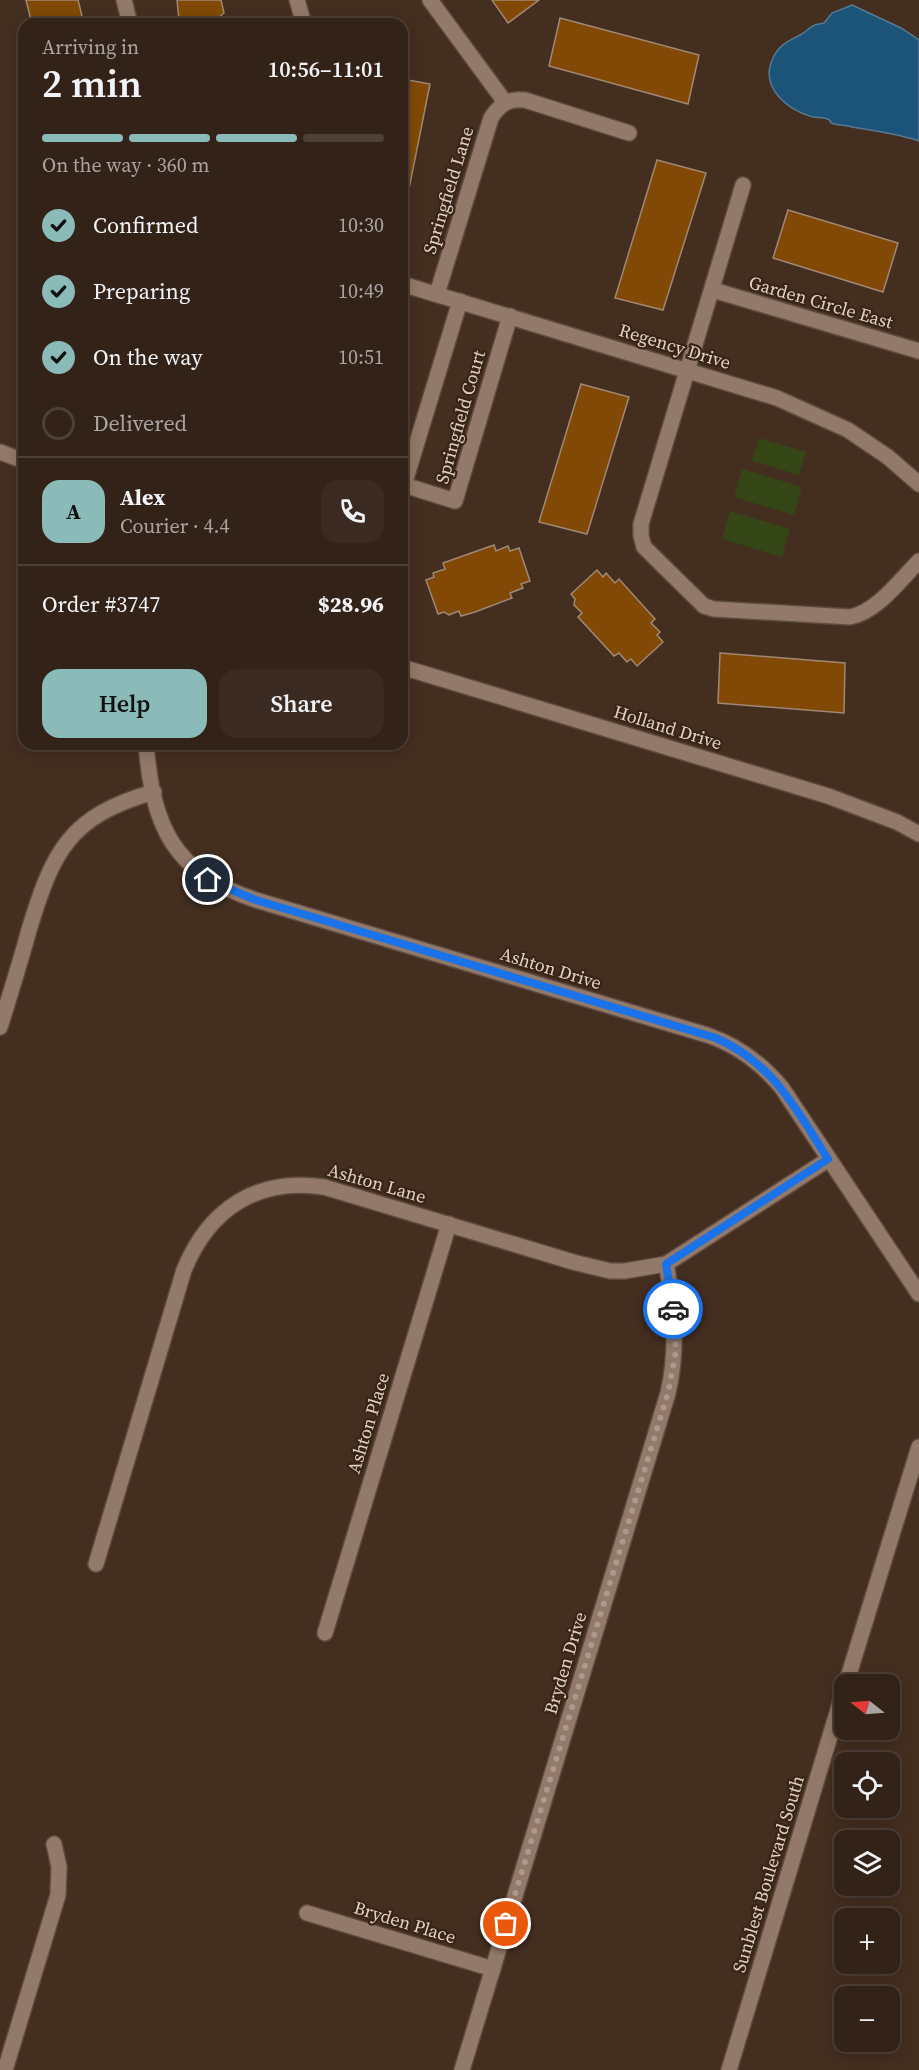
<!DOCTYPE html>
<meta charset="utf-8">
<style>
body{margin:0;font-family:"Source Serif 4",serif;background:#3b2a21;color:#f1f3f6;height:100vh;display:flex;flex-direction:column;font-size:22px;white-space:nowrap}
*{box-sizing:border-box;margin:0}
p{font-size:20px;color:#a9a4a2}
.icon{flex:none;width:33px;height:33px;fill:none;stroke:currentColor;stroke-width:2;stroke-linecap:round;stroke-linejoin:round}
.map{position:relative;flex:1;overflow:hidden}
.details{position:absolute;left:18px;top:18px;width:390px;height:732px;display:flex;flex-direction:column;background:#332218;border-radius:18px;box-shadow:0 3px 15px #0003,0 0 0 2px #4e3f37}
.details>*{flex:none}
.needle{width:39px;rotate:287deg}
.buttons{position:absolute;left:834px;top:1674px;display:grid;gap:12px}
.buttons a{display:grid;place-items:center;width:66px;height:66px;border-radius:12px;background:#332218;box-shadow:0 3px 15px #0003,0 0 0 2px #4e3f37;font-size:30px}
.pin{position:absolute;display:grid;place-items:center;width:51px;height:51px;color:#fff;margin:-26px;border:3px solid #fff;border-radius:50%;box-shadow:0 2px 6px #0007}
.courier{position:absolute;display:grid;place-items:center;width:60px;height:60px;margin:-30px;border:4px solid #1a73e8;border-radius:50%;background:#fff;color:#222;box-shadow:0 2px 8px #0007}
.headline em{font-style:normal;font-weight:600}
.headline div{display:flex;flex-direction:column-reverse}
.headline{display:flex;align-items:center;justify-content:space-between;height:102px;padding:0 24px}
h1{font-size:39px;font-weight:600;line-height:45px}
.bar{display:grid;grid-template-columns:repeat(4,1fr);gap:9px 6px;align-content:center;height:72px;padding:0 24px}
.bar i{height:8px;border-radius:4px;background:#4e3f37}
.bar .on{background:#8bbbb9}
.bar p{grid-column:span 4}
.line{display:flex;align-items:center;gap:15px;padding:0 24px;border-top:2px solid #4e3f37}
.line div{flex:1}
.round{display:grid;place-items:center;flex:none;width:63px;height:63px;border-radius:18px;background:#3b2a21}
ol{padding:0 24px;list-style:none}
li{display:flex;align-items:center;gap:18px;height:66px}
li p{margin-inline-start:auto}
li .icon{padding:6px;border-radius:50%;background:#8bbbb9;color:#111;stroke-width:4}
li:last-child{color:#a9a4a2}
li i{width:33px;height:33px;border:3px solid #4e3f37;border-radius:50%}
.primary-button{display:flex;gap:12px;margin-top:auto;padding:12px 24px}
.primary-button a{flex:1;height:69px;border-radius:18px;background:#8bbbb9;color:#111;font-size:24px;font-weight:600;line-height:69px;text-align:center}
.primary-button a+a{background:#3b2a21;color:#f1f3f6}
.map>svg:first-child{display:block}
</style>
<div class="map">
<svg width="919" height="2070" viewBox="0 0 919 2070">
<rect width="100%" height="100%" fill="#442e20"/>
<g fill="#344516">
<path d="M759 438 806 452 799 475 752 461Z"/>
<path d="M742 469 802 487 794 515 734 497Z"/>
<path d="M730 511 790 529 782 557 722 539Z"/>
</g>
<path fill="#1b5478" stroke="#567a90" stroke-width="1.5" d="M852 5 901 28 919 40V141C896 133 872 131 848 126 843 125 838 125 834 124 826 121 835 122 827 119 823 117 817 118 813 117 787 110 759 87 773 58 779 45 788 41 800 35 812 29 806 26 824 23L832 13Z"/>
<g fill="#814905" stroke="#9f8874" stroke-width="1.5">
<path d="M26 0H78L84 24H32Z"/>
<path d="M177 0H221L224 13 219 17 220 24H184V19L179 20Z"/>
<path d="M492 0H539L508 23Z"/>
<path d="M560 18 699 55 688 104 549 66Z"/>
<path d="M408 80 430 84 409 189 402 188V81Z"/>
<path d="M657 160 706 173 663 310 615 298Z"/>
<path d="M788 210 898 243 883 292 773 258Z"/>
<path d="M581 384 629 397 587 534 539 522Z"/>
<path d="M494 545 496 551 508 546 510 551 519 548 530 581 521 584 523 588 510 593 512 598 475 612 461 616 459 611 449 615 444 612 438 614 426 580 434 577 433 573 445 569 443 563Z"/>
<path d="M597 570 603 577 606 573 615 583 619 579 655 619 651 623 660 632 657 635 663 642 637 666 631 659 627 662 619 653 614 656 578 617 582 613 574 605 575 599 571 594Z"/>
<path d="M720 653 845 663 844 713 718 703Z"/>
</g>
<g fill="none" stroke-linecap="round" stroke-linejoin="round">
<defs>
<g id="minor">
<path d="M124 0 130 24"/>
<path d="M297 0 304 24"/>
<path d="M430 0 505 102"/>
<path d="M743 185 641 524V536L644 547 704 606 714 609 850 617C877 612 900 580 919 561"/>
<path d="M402 284 777 398 848 430 888 457 919 484"/>
<path d="M713 290 919 351"/>
<path d="M437 294 491 118C500 104 509 98 525 100L629 133"/>
<path d="M460 301 404 485 455 501 510 316"/>
<path d="M0 452 24 461"/>
<path d="M402 667 828 796 897 822 919 834"/>
<path d="M146 744C153 827 173 873 256 900L707 1035C737 1045 762 1064 782 1088L919 1294"/>
<path d="M0 1027C10 995 20 963 29 930 53 851 69 816 154 792"/>
<path d="M96 1564 184 1270C209 1209 257 1177 324 1187L573 1262 610 1271H625L666 1264 829 1159"/>
<path d="M325 1633 449 1224"/>
<path d="M846 1684 919 1447"/>
<path d="M307 1913 493 1969"/>
<path d="M5 2070 58 1895 59 1867 54 1844"/>
<path d="M462 2070 668 1393C678 1350 675 1307 666 1264"/>
<path d="M729 2070 844 1690"/>
</g>
</defs>
<use href="#minor" stroke="#5d4b3e" stroke-width="18"/>
<use href="#minor" stroke="#937969" stroke-width="15"/>
</g>
<g fill="none" stroke-linecap="round" stroke-linejoin="round">
<path stroke="#a9998e" stroke-width="6" stroke-dasharray="0 10.8" d="M506 1924 668 1393 676 1351 673 1309"/>
<path stroke="#1a73e8" stroke-width="8" d="M208 880 256 900 716 1038C773 1063 796 1109 828 1159L666 1264 673 1309"/>
</g>
<g text-anchor="middle" dominant-baseline="central" stroke-width="4.5" stroke-linejoin="round" paint-order="stroke">
<g font-size="18" fill="#e0d2c9" stroke="#392416">
<text transform="translate(448 190) rotate(-73)">Springfield Lane</text>
<text transform="translate(821 302) rotate(16)">Garden Circle East</text>
<text transform="translate(675 346) rotate(17)">Regency Drive</text>
<text transform="translate(460 417) rotate(-74)">Springfield Court</text>
<text transform="translate(668 727) rotate(17)">Holland Drive</text>
<text transform="translate(551 968) rotate(17)">Ashton Drive</text>
<text transform="translate(377 1183) rotate(16)">Ashton Lane</text>
<text transform="translate(368 1423) rotate(-73)">Ashton Place</text>
<text transform="translate(565 1663) rotate(-73)">Bryden Drive</text>
<text transform="translate(768 1874) rotate(-73)">Sunblest Boulevard South</text>
<text transform="translate(405 1922) rotate(17)">Bryden Place</text>
</g>
</g>
</svg>
<div class="buttons">
<a><svg class="needle" viewBox="-14 -14 28 28"><path d="M0-13l5 13h-10z" fill="#e53935"/><path d="M0 13l5-13h-10z" fill="#a9a4a2"/></svg></a>
<a><svg class="icon" aria-label="locate" viewBox="0 0 24 24"><circle cx="12" cy="12" r="6"/><path d="M12 2v4M12 18v4M2 12h4M18 12h4"/></svg></a>
<a><svg class="icon" aria-label="layers" viewBox="0 0 24 24"><path d="M12 4l9 5-9 5-9-5zM3 14l9 5 9-5"/></svg></a>
<a>+</a>
<a>−</a>
</div>
<div class="pin" style="left:506px;top:1924px;background:#ea580c"><svg class="icon" aria-label="bag" viewBox="0 0 24 24"><path d="M5 8h14l-1 12H6zM9 8a3 3 0 0 1 6 0"/></svg></div>
<div class="pin" style="left:208px;top:880px;background:#1f2937"><svg class="icon" aria-label="home" viewBox="0 0 24 24"><path d="M3 11l9-7 9 7M6 9v11h12V9"/></svg></div>
<div class="courier" style="left:673px;top:1309px"><svg class="icon" aria-label="car" viewBox="0 0 24 24"><path d="M5 17H2v-5l4-1 3-4h7l3 4 3 1v5h-3M9 17h6M6 11h13"/><circle cx="7" cy="17" r="2"/><circle cx="17" cy="17" r="2"/></svg></div>
<section class="details">
<div class="headline"><div><h1>2 min</h1><p>Arriving in</p></div><em>10:56–11:01</em></div>
<div class="bar"><i class="on"></i><i class="on"></i><i class="on"></i><i></i><p>On the way · 360 m</p></div>
<ol>
<li><svg class="icon" aria-label="check" viewBox="0 0 24 24"><path d="M5 12l5 5 9-10"/></svg>Confirmed<p>10:30</p></li>
<li><svg class="icon" aria-label="check" viewBox="0 0 24 24"><path d="M5 12l5 5 9-10"/></svg>Preparing<p>10:49</p></li>
<li><svg class="icon" aria-label="check" viewBox="0 0 24 24"><path d="M5 12l5 5 9-10"/></svg>On the way<p>10:51</p></li>
<li><i></i>Delivered</li>
</ol>
<div class="line" style="height:108px"><b class="round" style="background:#8bbbb9;color:#111">A</b><div><b>Alex</b><p>Courier · 4.4</p></div><a class="round"><svg class="icon" aria-label="phone" viewBox="0 0 24 24"><path d="M5 4h4l2 5-3 2q2 4 5 5l2-3 5 2v4C11 20 4 13 5 4z"/></svg></a></div>
<div class="line" style="height:78px"><div>Order #3747</div><b>$28.96</b></div>
<div class="primary-button"><a>Help</a><a>Share</a></div>
</section>
</div>
